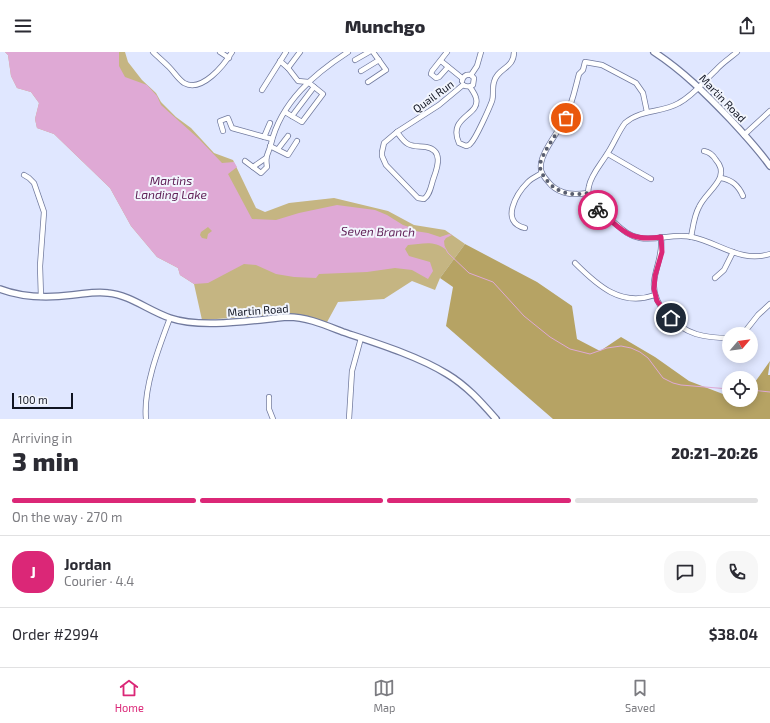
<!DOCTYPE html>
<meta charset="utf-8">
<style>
body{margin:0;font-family:"Exo 2",sans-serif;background:#f7f7f7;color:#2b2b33;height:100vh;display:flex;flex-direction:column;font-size:15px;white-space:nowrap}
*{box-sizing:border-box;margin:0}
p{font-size:13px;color:#7c7c81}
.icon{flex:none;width:22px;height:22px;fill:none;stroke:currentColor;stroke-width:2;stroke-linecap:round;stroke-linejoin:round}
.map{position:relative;height:367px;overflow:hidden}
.side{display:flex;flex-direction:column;background:#fff;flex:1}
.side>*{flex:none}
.needle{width:26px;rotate:61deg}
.fabs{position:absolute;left:722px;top:275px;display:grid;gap:8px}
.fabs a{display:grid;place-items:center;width:36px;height:36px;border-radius:50%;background:#fff;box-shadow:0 2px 10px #0003;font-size:20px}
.scale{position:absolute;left:12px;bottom:10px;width:61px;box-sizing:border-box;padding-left:4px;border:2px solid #101421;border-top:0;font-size:11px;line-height:14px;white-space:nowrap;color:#101421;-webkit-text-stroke:3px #f2f5fd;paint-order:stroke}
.pin{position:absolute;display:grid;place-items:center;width:34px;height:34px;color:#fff;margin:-17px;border:2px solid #fff;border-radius:50%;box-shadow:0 1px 4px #0007}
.courier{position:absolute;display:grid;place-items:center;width:40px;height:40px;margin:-20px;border:3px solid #db2777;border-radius:50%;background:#fff;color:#222;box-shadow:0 1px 5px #0007}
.headline em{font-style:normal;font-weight:800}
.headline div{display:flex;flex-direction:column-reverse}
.headline{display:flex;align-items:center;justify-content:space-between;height:68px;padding:0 12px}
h1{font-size:26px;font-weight:800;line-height:30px}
.bar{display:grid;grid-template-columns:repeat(4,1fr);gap:6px 4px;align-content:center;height:48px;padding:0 12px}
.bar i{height:5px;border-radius:3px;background:#e1e1e2}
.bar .selected{background:#db2777}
.bar p{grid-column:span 4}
.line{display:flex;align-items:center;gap:10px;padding:0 12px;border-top:1px solid #e1e1e2}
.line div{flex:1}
.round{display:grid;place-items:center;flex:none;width:42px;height:42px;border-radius:16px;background:#f7f7f7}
header{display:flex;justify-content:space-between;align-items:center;height:52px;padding:0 12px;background:#fff;font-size:18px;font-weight:800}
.tabs{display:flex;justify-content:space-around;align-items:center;height:56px;border-top:1px solid #e1e1e2;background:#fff;font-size:11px;color:#7c7c81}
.tabs a{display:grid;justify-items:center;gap:2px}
.tabs .selected{color:#db2777}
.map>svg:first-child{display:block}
</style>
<header><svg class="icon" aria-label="menu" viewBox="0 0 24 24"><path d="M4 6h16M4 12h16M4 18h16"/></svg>Munchgo<svg class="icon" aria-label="share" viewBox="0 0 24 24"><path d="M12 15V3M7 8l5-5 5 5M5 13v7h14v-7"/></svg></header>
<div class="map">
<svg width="770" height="367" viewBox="0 0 770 367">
<rect width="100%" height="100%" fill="#e0e7ff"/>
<path fill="#c5b582" d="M5 0H125L128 10 142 28 156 41 161 50 176 65 191 76 214 101 233 108 256 156 265 160 289 151 334 146 388 159 414 173 445 178 465 192 440 226 435 238 412 229 384 247 338 250 326 272 311 266 290 262 202 268 194 232 180 223 178 216 157 205 131 174 110 136 54 82 37 76 35 67 39 51 31 40 17 36 11 24 8 3Z"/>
<path fill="#b6a364" d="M465 192 537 230 572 254 577 287 600 299 621 285 655 305 689 329 723 342 729 340V348H751V331L755 330 770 309 768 323H770V367H553L446 274 453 235 440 226Z"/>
<path fill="#dfa9d5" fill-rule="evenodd" d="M5 0H119V14L125 25 147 33 157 44 161 53 199 87 222 111 234 110 237 115 228 122 252 167 276 168 299 161 337 153 375 158 387 163 403 173 412 176 415 179 428 181 440 185 449 182 452 183 446 186 444 189 445 197C434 188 422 192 408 193L405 197 409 204 430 210 433 219 428 227 412 218 395 216 367 220 319 222 316 226 294 225 276 222 256 213 244 212 208 231 194 232 180 223 178 216 157 205 131 174 110 136 54 82 37 76 35 67 39 51 31 40 17 36 11 24 8 3ZM208 175 212 179 208 182 207 187 202 186 200 183 201 180Z"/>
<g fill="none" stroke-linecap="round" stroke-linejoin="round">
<g stroke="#dfa9d5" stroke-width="1">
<path d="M444 194 448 201 469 221 493 230 524 264 550 285 570 297 590 302 607 296 621 294 631 296 640 300 648 306 663 326 673 331 681 333 729 337"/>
<path d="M751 338 770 340"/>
</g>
<defs>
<g id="minor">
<path d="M153 0C158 5 164 10 169 15 174 20 178 27 184 31 202 41 224 13 232 0"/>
<path d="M220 0 229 6"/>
<path d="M447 0 432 19 431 22 436 26 439 25 448 15"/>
<path d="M737 0C730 6 722 11 716 18 704 29 694 43 679 51 662 61 641 57 625 71 618 80 614 92 607 102 601 112 591 123 589 134 588 138 588 144 590 149 594 157 603 162 610 167 620 175 627 184 640 186 657 189 674 181 692 185 720 191 740 211 770 202"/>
<path d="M355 8 369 0"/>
<path d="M280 9 288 16 298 29 308 30 323 42 302 70 285 60"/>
<path d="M441 9 462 26"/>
<path d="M288 16 300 0"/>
<path d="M361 19 379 8"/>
<path d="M471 23 477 14 481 0"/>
<path d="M462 29C463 24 466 22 471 23"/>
<path d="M368 30 386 18 373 0"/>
<path d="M463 33C467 35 469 35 473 33L474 26 471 23"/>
<path d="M470 35C472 38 475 42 476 46 481 64 447 64 459 91L466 94C468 93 469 94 471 91 476 86 489 57 492 49 494 43 492 36 494 30 497 16 514 17 514 0"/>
<path d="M262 38 286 0"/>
<path d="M292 64 314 35"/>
<path d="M223 79 220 69 228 66 232 76 272 87"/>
<path d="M397 80C400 84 403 89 408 92 413 95 420 94 426 95 443 98 438 114 434 125 431 132 431 142 424 147L418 146 386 113 382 104V100L384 91Z"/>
<path d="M397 80 439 53 463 33"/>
<path d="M744 83 770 59"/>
<path d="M264 85 270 71"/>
<path d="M270 94 288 103 297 89"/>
<path d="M278 97 288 84"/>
<path d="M608 102 651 127"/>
<path d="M245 109 261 121 267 115C265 103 268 103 271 92 281 50 314 22 348 0"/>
<path d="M253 115 266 106"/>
<path d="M24 123 29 126 34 131 44 160 40 214 41 245"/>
<path d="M721 126C732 128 738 133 743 144"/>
<path d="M588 141C574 143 562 143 551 133 547 128 542 124 541 118 538 103 559 80 565 66 572 53 575 37 579 22L583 18 585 10 602 13 636 31 643 41 647 60"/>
<path d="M525 176C499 170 517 141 528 130 532 126 537 124 542 121"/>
<path d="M661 185C663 203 656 213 654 230 652 253 675 275 696 282 706 285 718 286 729 286"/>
<path d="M691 185C693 175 694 164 699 155 706 139 732 126 716 108 713 103 710 100 704 99"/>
<path d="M575 211C598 234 621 255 655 243"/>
<path d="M715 226 724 218 733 200"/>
<path d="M743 282 758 263 770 252"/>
<path d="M269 345V357L273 367"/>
<path d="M146 367C143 336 159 295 170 266"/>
<path d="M349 367 352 319 361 286"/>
</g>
<g id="tertiary">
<path d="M654 0C683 19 706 42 730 67 744 82 758 97 770 114"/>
<path d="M0 237C23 246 47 246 72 243 84 242 96 239 108 241 130 243 149 259 170 266 202 277 253 268 288 265 307 265 325 273 343 280 376 291 418 304 447 322 467 334 481 350 496 367"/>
</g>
</defs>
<use href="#minor" stroke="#717a9e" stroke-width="6"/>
<use href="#tertiary" stroke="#717a9e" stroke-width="8"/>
<use href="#minor" stroke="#fff" stroke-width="4.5"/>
<use href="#tertiary" stroke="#fff" stroke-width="5.5"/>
</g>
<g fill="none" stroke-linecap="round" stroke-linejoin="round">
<path stroke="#595e6f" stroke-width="4" stroke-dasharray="0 7.2" d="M566 66C560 77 541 102 540 113 540 121 545 126 550 132 562 143 573 143 588 141L590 149 598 158"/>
<path stroke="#db2777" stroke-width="5" d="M598 158C622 177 627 190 661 185L662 200 655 224 654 237 657 249 671 266"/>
</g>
<g text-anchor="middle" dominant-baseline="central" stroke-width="4" stroke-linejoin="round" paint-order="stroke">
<g font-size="11" fill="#101421" stroke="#f2f5fd">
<text transform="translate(433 44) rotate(-36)">Quail Run</text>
<text transform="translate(723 46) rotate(46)">Martin Road</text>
<text transform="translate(258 258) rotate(-4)">Martin Road</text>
</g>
<g font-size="12" font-style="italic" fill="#622359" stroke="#f2f5fd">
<text x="171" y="128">Martins<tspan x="171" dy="14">Landing Lake</tspan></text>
<text transform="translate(378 179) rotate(1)">Seven Branch</text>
</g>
</g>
</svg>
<div class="fabs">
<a><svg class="needle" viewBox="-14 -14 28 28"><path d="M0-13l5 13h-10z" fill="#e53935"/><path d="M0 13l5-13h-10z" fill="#7c7c81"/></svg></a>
<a><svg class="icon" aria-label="locate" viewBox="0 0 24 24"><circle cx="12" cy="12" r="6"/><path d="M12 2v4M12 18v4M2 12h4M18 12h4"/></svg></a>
</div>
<div class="scale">100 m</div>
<div class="pin" style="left:566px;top:66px;background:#ea580c"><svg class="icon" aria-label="bag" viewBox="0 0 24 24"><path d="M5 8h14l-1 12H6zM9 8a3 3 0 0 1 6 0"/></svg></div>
<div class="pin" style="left:671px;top:266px;background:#1f2937"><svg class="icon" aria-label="home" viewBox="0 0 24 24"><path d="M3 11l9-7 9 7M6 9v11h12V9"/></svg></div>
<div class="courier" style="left:598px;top:158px"><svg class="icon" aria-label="bike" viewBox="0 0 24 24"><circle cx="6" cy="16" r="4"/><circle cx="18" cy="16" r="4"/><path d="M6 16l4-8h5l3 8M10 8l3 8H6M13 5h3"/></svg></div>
</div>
<section class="side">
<div class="headline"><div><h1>3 min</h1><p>Arriving in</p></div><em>20:21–20:26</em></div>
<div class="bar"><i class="selected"></i><i class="selected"></i><i class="selected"></i><i></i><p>On the way · 270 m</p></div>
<div class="line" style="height:72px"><b class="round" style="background:#db2777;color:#fff">J</b><div><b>Jordan</b><p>Courier · 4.4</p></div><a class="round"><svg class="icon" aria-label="chat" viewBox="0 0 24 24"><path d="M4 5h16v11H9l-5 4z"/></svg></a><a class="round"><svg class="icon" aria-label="phone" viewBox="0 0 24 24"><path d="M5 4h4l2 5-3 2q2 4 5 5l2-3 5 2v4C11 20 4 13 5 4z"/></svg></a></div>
<div class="line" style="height:52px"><div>Order #2994</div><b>$38.04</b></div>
</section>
<nav class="tabs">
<a class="selected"><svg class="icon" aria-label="home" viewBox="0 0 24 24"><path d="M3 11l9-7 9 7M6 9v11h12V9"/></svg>Home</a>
<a><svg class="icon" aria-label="map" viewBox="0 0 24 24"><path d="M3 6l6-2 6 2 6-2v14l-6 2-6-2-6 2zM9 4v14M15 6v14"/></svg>Map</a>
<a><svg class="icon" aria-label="saved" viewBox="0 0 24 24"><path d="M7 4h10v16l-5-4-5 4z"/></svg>Saved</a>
</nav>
